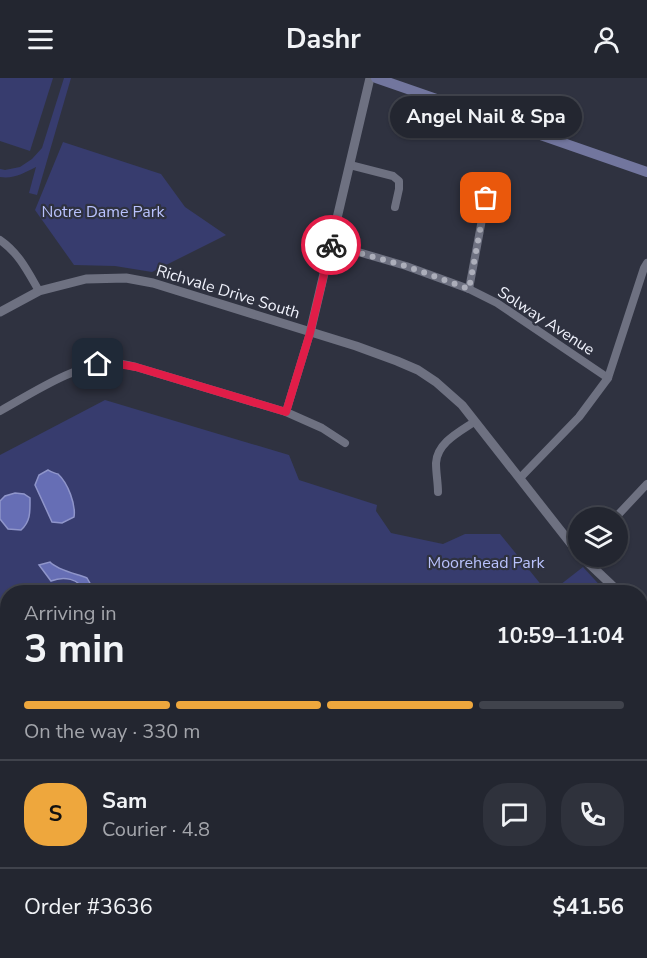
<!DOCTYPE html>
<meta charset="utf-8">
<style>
body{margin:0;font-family:"Nunito Sans",sans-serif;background:#2f323c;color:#f1f3f6;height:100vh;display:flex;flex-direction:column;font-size:22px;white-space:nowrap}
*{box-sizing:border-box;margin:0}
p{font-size:20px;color:#a3a5ab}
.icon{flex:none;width:33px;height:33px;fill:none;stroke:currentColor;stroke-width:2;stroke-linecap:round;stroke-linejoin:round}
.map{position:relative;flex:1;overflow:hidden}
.details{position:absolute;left:0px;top:507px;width:648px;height:374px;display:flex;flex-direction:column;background:#232630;border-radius:24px 24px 0 0;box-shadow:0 2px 4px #0004,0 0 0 2px #40434c}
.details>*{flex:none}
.buttons{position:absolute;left:568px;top:429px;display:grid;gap:12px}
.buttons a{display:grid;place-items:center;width:60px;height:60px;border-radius:50%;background:#232630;box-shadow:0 2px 4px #0004,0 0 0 2px #40434c;font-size:30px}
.pin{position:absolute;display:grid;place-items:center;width:51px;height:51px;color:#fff;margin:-26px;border-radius:12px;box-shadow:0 3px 9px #0006}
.courier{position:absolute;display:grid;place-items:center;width:60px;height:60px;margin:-30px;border:4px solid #e11d48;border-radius:50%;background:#fff;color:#222;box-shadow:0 2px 8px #0007}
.bubble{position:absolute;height:42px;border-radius:21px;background:#232630;box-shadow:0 2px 4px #0004,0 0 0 2px #40434c;font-size:20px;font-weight:700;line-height:42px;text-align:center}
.head em{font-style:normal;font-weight:700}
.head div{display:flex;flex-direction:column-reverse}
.head{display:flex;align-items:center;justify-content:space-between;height:102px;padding:0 24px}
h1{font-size:39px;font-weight:700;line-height:45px}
.bar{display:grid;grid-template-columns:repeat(4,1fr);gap:9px 6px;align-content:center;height:72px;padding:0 24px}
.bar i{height:8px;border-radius:4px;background:#40434c}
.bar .on{background:#eea73d}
.bar p{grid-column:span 4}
.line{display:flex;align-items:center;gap:15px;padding:0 24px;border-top:2px solid #40434c}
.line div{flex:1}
.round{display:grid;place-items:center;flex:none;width:63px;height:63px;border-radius:24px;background:#2f323c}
header{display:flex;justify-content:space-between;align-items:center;height:78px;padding:0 24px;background:#232630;font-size:27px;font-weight:700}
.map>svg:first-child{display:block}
</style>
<header><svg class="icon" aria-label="menu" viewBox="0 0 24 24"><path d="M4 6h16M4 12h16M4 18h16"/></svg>Dashr<svg class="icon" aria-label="person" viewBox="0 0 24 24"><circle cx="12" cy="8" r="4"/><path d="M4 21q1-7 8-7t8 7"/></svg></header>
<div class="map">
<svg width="647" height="880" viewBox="0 0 647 880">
<rect width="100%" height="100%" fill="#2f3240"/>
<g fill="#373c6e">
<path d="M0 0H53L30 73 0 63Z"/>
<path d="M64 0H71L37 117 29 115 36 89C24 95 14 101 0 99V91L5 92 20 89 32 81 42 70Z"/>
<path d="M63 64 161 96 185 129 226 157 152 194 115 188 74 187 35 132Z"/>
<path d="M105 322 289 377 299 402 377 427 376 433 391 455 443 466 465 456H500L547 514H8V873H638L647 876V880H0V377Z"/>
<path d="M583 489 606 514H551Z"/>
</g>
<g fill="#666eb5" stroke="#8f95ca" stroke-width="1.5">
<path d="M48 392C49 393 57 396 58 396 68 405 76 427 74 439L62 445 52 444 35 407 39 397Z"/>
<path d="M15 415 24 416 30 420C30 433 31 443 21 452L8 451 0 441V423L5 418Z"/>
<path d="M50 484C57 492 77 496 87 500L95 514H84C80 500 63 498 51 503L39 487Z"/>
<path d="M214 873H308L312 880H222Z"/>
</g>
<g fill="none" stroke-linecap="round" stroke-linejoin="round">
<g stroke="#6e7181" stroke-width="8">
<path d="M350 87 393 98 399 103V111L395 129"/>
<path d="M0 162C19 175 28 194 39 213"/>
<path d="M331 166 406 188 469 211 497 225 608 300"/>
<path d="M469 211 486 120"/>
<path d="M0 333C31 316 77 285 113 285 120 285 128 287 136 289L286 334 322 350 345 365"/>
<path d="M286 334 310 255"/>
<path d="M520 400 579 339 608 300 644 190 647 185"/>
<path d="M438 414C438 405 436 395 436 385 437 365 459 354 474 344"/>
<path d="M615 440 647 406"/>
<path d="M640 750 647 744"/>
<path d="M640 825 647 828"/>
</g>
<g stroke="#6e7181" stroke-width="9">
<path d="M0 234 39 213 86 201 126 200 153 205 356 268 397 283 418 292 436 304 462 327 579 476"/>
<path d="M310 255 370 0"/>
<path d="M581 478 619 514"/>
<path d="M640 535 647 541"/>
</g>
<path stroke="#72769e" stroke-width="10" d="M376 0 647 94"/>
</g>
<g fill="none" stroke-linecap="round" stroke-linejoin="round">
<path stroke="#acaeba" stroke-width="6" stroke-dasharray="0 10.8" d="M331 167 406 188 469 211 486 120"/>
<path stroke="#e11d48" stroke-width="8" d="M98 286 113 285 136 289 286 334 310 255 331 167"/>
</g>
<g text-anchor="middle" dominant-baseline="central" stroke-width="4.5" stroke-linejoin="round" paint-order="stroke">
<g font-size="16" fill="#b9c2fd" stroke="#2f3240">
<text x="103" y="134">Notre Dame Park</text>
<text x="486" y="485">Moorehead Park</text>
</g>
<g font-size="16" fill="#eff1fb" stroke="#2f3240">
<text transform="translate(228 214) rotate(17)">Richvale Drive South</text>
<text transform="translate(546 243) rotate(33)">Solway Avenue</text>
</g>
</g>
</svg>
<div class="buttons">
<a><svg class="icon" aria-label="layers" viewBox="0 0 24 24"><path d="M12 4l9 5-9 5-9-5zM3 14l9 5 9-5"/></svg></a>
</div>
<div class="pin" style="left:486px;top:120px;background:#ea580c"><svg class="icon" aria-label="bag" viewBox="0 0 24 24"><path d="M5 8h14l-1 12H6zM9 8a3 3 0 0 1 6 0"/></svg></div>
<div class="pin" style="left:98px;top:286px;background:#1f2937"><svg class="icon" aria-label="home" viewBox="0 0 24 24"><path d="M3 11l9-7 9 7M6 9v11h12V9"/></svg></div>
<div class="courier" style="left:331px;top:167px"><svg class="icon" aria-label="bike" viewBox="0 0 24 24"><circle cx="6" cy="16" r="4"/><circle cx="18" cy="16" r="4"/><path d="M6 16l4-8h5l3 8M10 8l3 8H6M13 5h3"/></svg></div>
<div class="bubble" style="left:390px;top:18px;width:192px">Angel Nail &amp; Spa</div>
<section class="details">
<div class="head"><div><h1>3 min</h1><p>Arriving in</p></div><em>10:59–11:04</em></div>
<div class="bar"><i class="on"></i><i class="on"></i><i class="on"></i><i></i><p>On the way · 330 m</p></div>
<div class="line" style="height:108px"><b class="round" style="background:#eea73d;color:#111">S</b><div><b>Sam</b><p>Courier · 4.8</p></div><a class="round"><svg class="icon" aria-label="chat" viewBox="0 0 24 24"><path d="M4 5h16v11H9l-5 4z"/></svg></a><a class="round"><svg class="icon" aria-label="phone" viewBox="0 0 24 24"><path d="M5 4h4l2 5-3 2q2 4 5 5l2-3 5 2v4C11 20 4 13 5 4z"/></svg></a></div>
<div class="line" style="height:78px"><div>Order #3636</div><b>$41.56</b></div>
</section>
</div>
